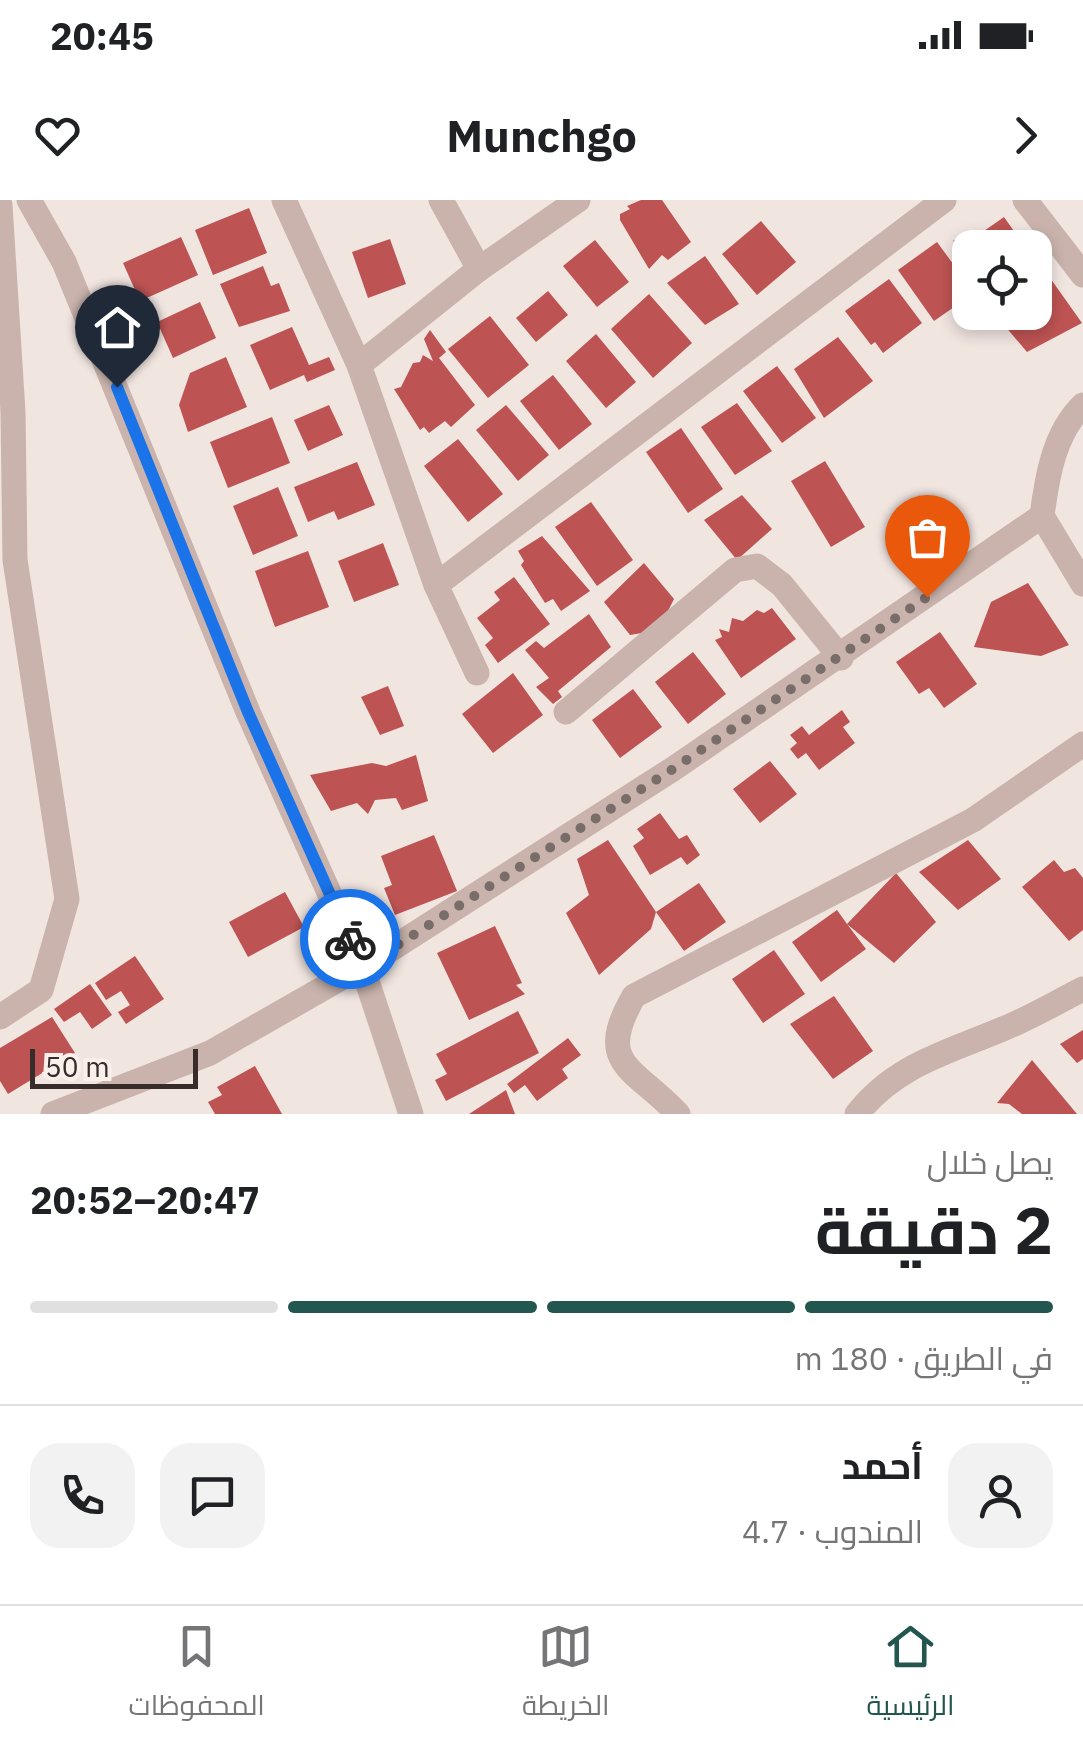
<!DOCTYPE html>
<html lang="ar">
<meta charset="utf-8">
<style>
body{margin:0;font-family:"IBM Plex Sans",Cairo,sans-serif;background:#f2f2f2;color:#202124;direction:rtl;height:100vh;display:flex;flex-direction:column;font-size:38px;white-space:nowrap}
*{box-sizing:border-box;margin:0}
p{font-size:32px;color:#757577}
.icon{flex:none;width:55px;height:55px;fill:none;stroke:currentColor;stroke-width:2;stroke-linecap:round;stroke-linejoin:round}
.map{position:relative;height:914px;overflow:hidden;direction:ltr}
.panel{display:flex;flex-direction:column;background:#fff;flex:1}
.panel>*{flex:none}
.controls{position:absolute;left:952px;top:30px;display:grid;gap:20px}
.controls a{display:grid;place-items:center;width:100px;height:100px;border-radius:20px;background:#fff;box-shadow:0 5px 15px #0003;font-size:50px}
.scale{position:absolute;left:30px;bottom:25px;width:168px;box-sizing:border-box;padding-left:10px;border:5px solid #382c2b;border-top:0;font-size:28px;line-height:35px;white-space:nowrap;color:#382c2b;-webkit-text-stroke:8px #f9f0ec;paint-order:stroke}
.pin{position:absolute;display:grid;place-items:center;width:85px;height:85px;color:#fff;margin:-102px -42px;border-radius:50% 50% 50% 0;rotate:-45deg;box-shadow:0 0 10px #0007}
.pin .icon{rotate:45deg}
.courier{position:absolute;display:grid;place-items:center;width:100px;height:100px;margin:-50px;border:8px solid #1a73e8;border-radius:50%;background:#fff;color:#222;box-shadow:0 2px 12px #0007}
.summary em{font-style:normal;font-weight:700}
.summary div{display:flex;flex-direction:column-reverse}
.summary{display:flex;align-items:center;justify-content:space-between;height:170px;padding:0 30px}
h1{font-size:65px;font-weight:700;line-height:75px}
.bar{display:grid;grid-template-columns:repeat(4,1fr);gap:15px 10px;align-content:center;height:120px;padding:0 30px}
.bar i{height:12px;border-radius:8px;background:#e0e0e0}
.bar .on{background:#23564e}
.bar p{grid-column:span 4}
.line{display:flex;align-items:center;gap:25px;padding:0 30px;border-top:2px solid #e0e0e0}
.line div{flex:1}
.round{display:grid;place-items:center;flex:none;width:105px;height:105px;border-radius:30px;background:#f2f2f2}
.status{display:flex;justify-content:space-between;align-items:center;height:70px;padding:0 50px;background:#fff;direction:ltr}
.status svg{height:28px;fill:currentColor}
header{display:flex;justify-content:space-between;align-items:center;height:130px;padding:0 30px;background:#fff;font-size:45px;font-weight:700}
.tab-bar{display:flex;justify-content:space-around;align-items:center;height:140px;border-top:2px solid #e0e0e0;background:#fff;font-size:28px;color:#757577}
.tab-bar a{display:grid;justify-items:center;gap:5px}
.tab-bar .on{color:#23564e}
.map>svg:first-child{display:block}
</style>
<div class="status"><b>20:45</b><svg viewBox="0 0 49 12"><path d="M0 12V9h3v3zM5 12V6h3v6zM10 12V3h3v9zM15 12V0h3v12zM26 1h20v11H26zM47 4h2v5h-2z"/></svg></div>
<header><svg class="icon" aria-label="forward" viewBox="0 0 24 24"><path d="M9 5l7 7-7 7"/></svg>Munchgo<svg class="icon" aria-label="heart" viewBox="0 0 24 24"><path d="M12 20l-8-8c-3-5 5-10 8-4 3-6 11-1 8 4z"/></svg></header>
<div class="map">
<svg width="1083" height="914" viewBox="0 0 1083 914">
<rect width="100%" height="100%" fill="#f1e5e0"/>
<g fill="#bd5453">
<path d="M641 0H662L691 42 668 60 662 55 649 69 620 20V14L630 9 627 6Z"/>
<path d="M249 8 267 53 213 75 195 30Z"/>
<path d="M1004 17 1026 48H970V65L953 41 968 31 974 38Z"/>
<path d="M761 21 796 62 757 95 722 54Z"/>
<path d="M181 37 198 75 140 101 123 63Z"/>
<path d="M390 39 406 84 368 98 352 52Z"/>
<path d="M595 40 629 82 597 107 563 66Z"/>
<path d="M937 42 970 87V96L934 121 898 70Z"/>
<path d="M705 56 739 104 705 125 667 83Z"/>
<path d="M263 66 271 86 279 83 290 111 239 127 220 84Z"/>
<path d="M1043 68 1082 123 1027 152 993 112H1035V74Z"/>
<path d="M889 79 922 123 883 153 875 142 871 145 845 111Z"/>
<path d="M548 91 568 115 536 142 516 118Z"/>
<path d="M649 94 692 143 653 178 611 129Z"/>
<path d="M200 102 216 138 173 158 157 122Z"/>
<path d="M490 116 529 165 488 198 448 149Z"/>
<path d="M292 127 309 165 329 157 335 170 307 182 304 175 270 190 250 145Z"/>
<path d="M430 130 446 152 439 158 475 205 451 227 445 221 429 233 424 227 420 230 394 189 401 187 413 163 420 162 423 155 433 161 424 139Z"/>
<path d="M596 134 636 182 606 208 566 161Z"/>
<path d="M838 137 873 181 824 218 794 169Z"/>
<path d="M226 157 247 207 188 232 179 205 190 173Z"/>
<path d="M777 166 816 218 782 243 743 191Z"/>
<path d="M553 175 592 224 559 250 520 201Z"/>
<path d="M737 203 772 251 735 275 701 227Z"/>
<path d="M329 205 343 235 308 251 294 220Z"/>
<path d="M506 205 549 255 518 281 476 230Z"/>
<path d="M272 217 290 263 228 288 210 242Z"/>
<path d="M681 228 723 289 688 313 646 252Z"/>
<path d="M458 239 503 294 468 322 424 266Z"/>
<path d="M825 261 865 327 831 347 791 281Z"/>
<path d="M357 262 375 305 338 320 334 311 308 322 294 287Z"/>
<path d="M278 287 298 336 253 355 233 306Z"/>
<path d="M742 295 772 329 737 360 704 320Z"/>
<path d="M591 302 633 360 597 386 555 327Z"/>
<path d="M542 336 590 391 561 411 553 399 545 403 521 365 524 361 518 351Z"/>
<path d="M383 343 399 385 354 402 338 361Z"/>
<path d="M308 351 329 407 275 427 255 371Z"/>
<path d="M644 363 674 399 668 411 642 433 630 435 604 402Z"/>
<path d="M514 377 550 424 498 463 485 445 493 438 477 418 500 400 494 392Z"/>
<path d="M1028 383 1069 445 1041 456 974 447 991 402Z"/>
<path d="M772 408 796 439 741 478 715 440 722 437 719 429 729 432 732 418 743 421 757 410 764 413Z"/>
<path d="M589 414 611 447 558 491 562 497 553 504 536 487 549 478 525 450 536 441 544 448Z"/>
<path d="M940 432 977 484 944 508 929 488 919 494 896 462Z"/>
<path d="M693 452 726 494 688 524 655 482Z"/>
<path d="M513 473 543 515 493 553 462 514Z"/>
<path d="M388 486 404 526 380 535 361 497Z"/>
<path d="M633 489 662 527 620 558 592 520Z"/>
<path d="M842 510 850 522 843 527 855 543 819 570 806 553 798 559 790 549 797 543 790 535 802 526 809 535Z"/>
<path d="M416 555 428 601 402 610 396 598 375 600 368 614 357 603 331 611 310 575 372 563 386 566Z"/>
<path d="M770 561 797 594 760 623 733 589Z"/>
<path d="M660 613 679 639 687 635 700 655 687 665 681 657 650 675 633 646 644 638 637 629Z"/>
<path d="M434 635 457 691 395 715 384 688 392 685 381 656Z"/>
<path d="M608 640 656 712 651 729 599 775 566 713 589 695 577 659Z"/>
<path d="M968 640 1001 679 958 710 919 672Z"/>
<path d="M1054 660 1064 672 1075 668 1083 678V730L1069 741 1022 687Z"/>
<path d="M896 673 936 722 894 763 847 724 866 749 821 782 792 742 837 710 847 724Z"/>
<path d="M699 683 726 722 684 751 656 712Z"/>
<path d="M285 692 304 727 248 757 229 722Z"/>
<path d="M495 726 522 783 516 785 525 794 469 820 437 753Z"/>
<path d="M774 750 805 794 763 823 732 779Z"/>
<path d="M135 756 164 799 126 824 118 812 130 805 121 791 106 800 95 783Z"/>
<path d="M90 784 112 815 92 829 80 812 64 822 54 809Z"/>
<path d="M834 796 873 851 833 879 790 824Z"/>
<path d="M518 811 539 853 446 901 435 880 447 874 436 854Z"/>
<path d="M52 817 75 853 8 894 0 881V848Z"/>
<path d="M1083 830V859L1077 863 1060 844Z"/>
<path d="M568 838 581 855 562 869 568 878 537 901 525 885 514 893 507 884Z"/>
<path d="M1032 860 1077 914H1022L1009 904 997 903Z"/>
<path d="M255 866 282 914H215L208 902 222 895 217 887Z"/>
<path d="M506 890 515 914H469Z"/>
</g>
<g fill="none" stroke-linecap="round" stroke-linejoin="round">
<g stroke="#c9b3ac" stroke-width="25">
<path d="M29 0 64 62 248 512 362 766 411 914"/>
<path d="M284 0 359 165 436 385 477 473"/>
<path d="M441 0 479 69"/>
<path d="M1025 0 1083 75"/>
<path d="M0 5 13 212 15 360 67 699 41 790 0 817"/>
<path d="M359 165 479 69 578 0"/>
<path d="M1042 316C1047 277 1054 233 1083 205"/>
<path d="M436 385 944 0"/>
<path d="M566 512 735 370 757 366 782 385 841 458"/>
<path d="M53 914 210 853 385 753 673 569 1042 316 1083 384"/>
<path d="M678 914C634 867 594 865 634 796L973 620 1083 544"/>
<path d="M857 914C896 864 949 852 1005 828 1032 817 1057 802 1083 789"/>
</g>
</g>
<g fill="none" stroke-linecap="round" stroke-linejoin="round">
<path stroke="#796d6a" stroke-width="10" stroke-dasharray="0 18" d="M350 739 362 766 385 753 673 569 927 397"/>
<path stroke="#1a73e8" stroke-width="12" d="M117 187 248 512 350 739"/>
</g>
</svg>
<div class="controls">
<a><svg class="icon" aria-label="locate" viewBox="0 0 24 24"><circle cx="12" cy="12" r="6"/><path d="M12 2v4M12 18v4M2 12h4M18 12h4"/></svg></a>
</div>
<div class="scale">50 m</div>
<div class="pin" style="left:927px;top:397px;background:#ea580c"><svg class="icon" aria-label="bag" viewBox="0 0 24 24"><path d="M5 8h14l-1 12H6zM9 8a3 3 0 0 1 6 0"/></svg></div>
<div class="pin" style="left:117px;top:187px;background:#1f2937"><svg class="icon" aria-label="home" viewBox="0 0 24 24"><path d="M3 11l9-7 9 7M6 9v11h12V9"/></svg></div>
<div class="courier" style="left:350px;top:739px"><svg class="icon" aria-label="bike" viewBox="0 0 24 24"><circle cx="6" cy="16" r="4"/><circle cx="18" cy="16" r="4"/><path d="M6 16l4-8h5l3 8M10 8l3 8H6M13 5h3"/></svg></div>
</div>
<section class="panel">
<div class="summary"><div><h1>2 دقيقة</h1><p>يصل خلال</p></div><em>20:47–20:52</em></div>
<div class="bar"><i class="on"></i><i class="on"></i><i class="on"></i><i></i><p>في الطريق · 180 m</p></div>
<div class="line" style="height:180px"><a class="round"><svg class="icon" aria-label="person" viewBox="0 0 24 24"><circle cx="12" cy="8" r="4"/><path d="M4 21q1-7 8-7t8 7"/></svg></a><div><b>أحمد</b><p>المندوب · 4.7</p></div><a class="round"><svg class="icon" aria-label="chat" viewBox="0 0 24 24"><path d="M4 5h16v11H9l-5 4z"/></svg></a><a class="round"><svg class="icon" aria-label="phone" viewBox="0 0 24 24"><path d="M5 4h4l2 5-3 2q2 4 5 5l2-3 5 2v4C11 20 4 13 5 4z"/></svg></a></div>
</section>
<nav class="tab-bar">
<a class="on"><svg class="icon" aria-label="home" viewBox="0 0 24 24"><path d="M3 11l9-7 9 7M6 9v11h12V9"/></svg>الرئيسية</a>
<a><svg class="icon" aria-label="map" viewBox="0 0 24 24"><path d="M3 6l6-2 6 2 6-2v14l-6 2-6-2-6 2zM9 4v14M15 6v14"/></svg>الخريطة</a>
<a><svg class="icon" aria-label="saved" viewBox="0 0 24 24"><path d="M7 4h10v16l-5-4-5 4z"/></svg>المحفوظات</a>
</nav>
